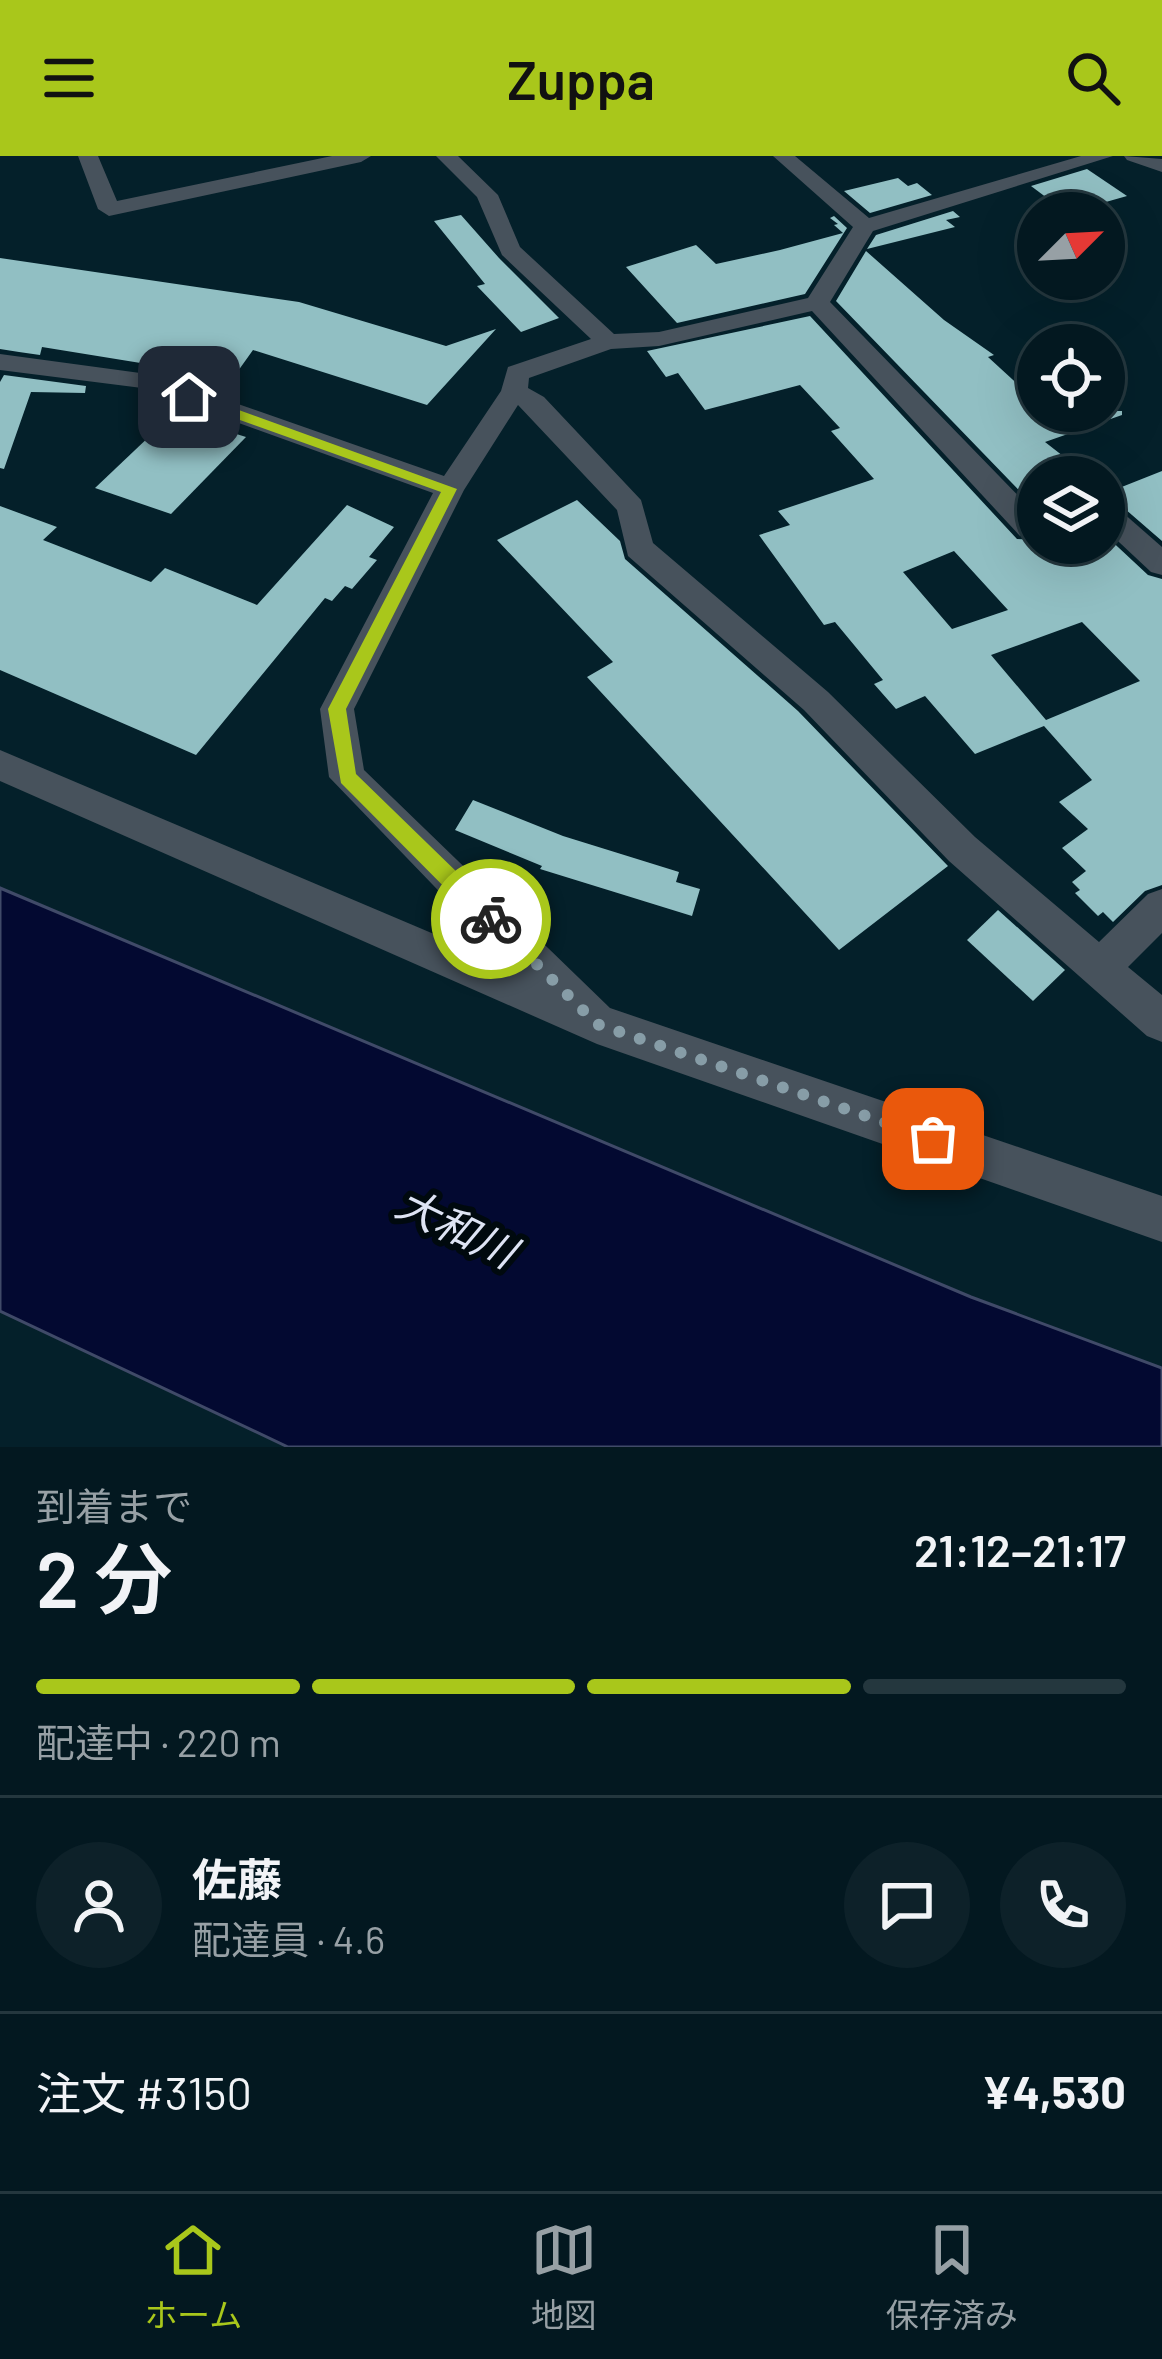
<!DOCTYPE html>
<html lang="ja">
<meta charset="utf-8">
<style>
body{margin:0;font-family:Barlow,"Noto Sans JP",sans-serif;background:#0d2129;color:#f1f3f6;height:100vh;display:flex;flex-direction:column;font-size:45px;white-space:nowrap}
*{box-sizing:border-box;margin:0}
p{font-size:39px;color:#97a0a5}
.icon{flex:none;width:66px;height:66px;fill:none;stroke:currentColor;stroke-width:2;stroke-linecap:round;stroke-linejoin:round}
.map{position:relative;height:1291px;overflow:hidden}
.side{display:flex;flex-direction:column;background:#031820;flex:1}
.side>*{flex:none}
.needle{width:78px;rotate:66deg}
.tools{position:absolute;left:1017px;top:36px;display:grid;gap:24px}
.tools a{display:grid;place-items:center;width:108px;height:108px;border-radius:50%;background:#031820;box-shadow:0 12px 48px #0002,0 0 0 3px #24373e;font-size:60px}
.pin{position:absolute;display:grid;place-items:center;width:102px;height:102px;color:#fff;margin:-51px;border-radius:24px;box-shadow:0 6px 18px #0006}
.courier{position:absolute;display:grid;place-items:center;width:120px;height:120px;margin:-60px;border:9px solid #a9c71b;border-radius:50%;background:#fff;color:#222;box-shadow:0 3px 15px #0007}
.head em{font-style:normal;font-weight:600}
.head div{display:flex;flex-direction:column-reverse}
.head{display:flex;align-items:center;justify-content:space-between;height:204px;padding:0 36px}
h1{font-size:78px;font-weight:600;line-height:90px}
.bar{display:grid;grid-template-columns:repeat(4,1fr);gap:18px 12px;align-content:center;height:144px;padding:0 36px}
.bar i{height:15px;border-radius:9px;background:#24373e}
.bar .active{background:#a9c71b}
.bar p{grid-column:span 4}
.line{display:flex;align-items:center;gap:30px;padding:0 36px;border-top:3px solid #24373e}
.line div{flex:1}
.round{display:grid;place-items:center;flex:none;width:126px;height:126px;border-radius:63px;background:#0d2129}
header{display:flex;justify-content:space-between;align-items:center;height:156px;padding:0 36px;background:#a9c71b;color:#111;font-size:54px;font-weight:600}
.menu{display:flex;justify-content:space-around;align-items:center;height:168px;border-top:3px solid #24373e;background:#031820;font-size:33px;color:#97a0a5}
.menu a{display:grid;justify-items:center;gap:6px}
.menu .active{color:#a9c71b}
.map>svg:first-child{display:block}
</style>
<header><svg class="icon" aria-label="menu" viewBox="0 0 24 24"><path d="M4 6h16M4 12h16M4 18h16"/></svg>Zuppa<svg class="icon" aria-label="search" viewBox="0 0 24 24"><circle cx="10" cy="10" r="6"/><path d="M15 15l6 6"/></svg></header>
<div class="map">
<svg width="1162" height="1291" viewBox="0 0 1162 1291">
<rect width="100%" height="100%" fill="#04202a"/>
<path fill="#030931" stroke="#404a68" stroke-width="3" d="M0 732 971 1141 1162 1212V1291H288L0 1155Z"/>
<g fill="#91bfc3" fill-rule="evenodd">
<path d="M1087 13 1127 40 1067 57 1031 30Z"/>
<path d="M898 22 908 30 917 27 932 39 870 57 844 35Z"/>
<path d="M953 55 960 61 946 64 955 71 867 93 876 79Z"/>
<path d="M461 59 499 102 559 162 521 176 477 130 485 128 434 65Z"/>
<path d="M834 60 847 72 805 138 677 167 626 111 696 89 716 108 780 94 843 77 834 69 838 68 830 62Z"/>
<path d="M866 95 944 164 994 199 988 201 1038 247V255H1122V259L1045 286 1090 321H1038V354L836 145Z"/>
<path d="M0 102 299 146 446 190 496 173 427 249 253 194 233 222 42 191 40 199 19 196 0 193Z"/>
<path d="M810 160 1017 383 1104 387V378L1148 419 1162 423V729L1145 735 1113 766 1103 756 1098 760 1075 737 1080 734 1072 726 1086 715 1062 692 1088 673 1059 646 1092 624 1044 570 975 598 925 540 896 553 874 528 883 524 835 466 824 469 759 379 790 369 778 355 874 323 831 275 840 272 800 229 705 254 678 217 666 221 647 195ZM954 395 1008 454 952 473 903 416ZM1082 466 1140 525 1046 564 991 499Z"/>
<path d="M4 219 86 230 85 237 31 236 4 313 0 312V226Z"/>
<path d="M173 258 246 281 171 358 95 332Z"/>
<path d="M1162 315V385L1117 346 1104 342V338Z"/>
<path d="M577 344 620 385 625 403 798 555 948 710 839 794 587 521 613 506 497 384Z"/>
<path d="M347 349 394 371 369 401 377 404 352 433 345 430 332 445 325 442 196 599 0 514V350L57 371 43 384 151 426 165 412 257 449Z"/>
<path d="M473 644 563 680 679 716 676 726 700 733 692 760 540 713 542 710 455 674Z"/>
<path d="M998 754 1065 814 1033 845 967 784Z"/>
</g>
<g fill="none" stroke-linecap="round" stroke-linejoin="round">
<g fill="#47525c" fill-rule="evenodd">
<path d="M78 0H98L117 45 332 0H371L361 6 109 60 98 53Z"/>
<path d="M436 0H458L498 39 520 91 614 178 659 176 808 142 853 71 773 0H795L869 62 1081 0H1113L873 75 830 146 1038 360V381L1020 380 812 155 659 190 611 193 529 222 528 232 544 241 641 344 653 387 828 536 975 681 1099 786 1148 738 1162 733V777L1128 811 1162 839V886L1147 880 949 705 804 554 628 400 617 354 518 249 464 334 354 553 364 614 610 852 1162 1040V1086L597 888 0 625V594L512 811 329 621 320 553 433 337 142 232 0 214V198L155 219 444 320 501 235 508 211 591 183 502 99 477 41Z"/>
<path d="M1124 0 1162 3V16L1127 4Z"/>
<path d="M1104 346 1114 349 1162 391V419L1151 416 1104 372Z"/>
</g>
</g>
<path fill="#a9c71b" d="M189 236 457 333 346 553 356 618 498 756V770H483L341 627 328 553 441 336 184 244Z"/>
<g fill="none" stroke-linecap="round" stroke-linejoin="round">
<path stroke="#879da7" stroke-width="12" stroke-dasharray="0 21.6" d="M491 763 597 868 933 983"/>
</g>
<g text-anchor="middle" dominant-baseline="central" stroke-width="12" stroke-linejoin="round" paint-order="stroke">
<g font-size="42" font-style="italic" fill="#dee4f4" stroke="#00090e">
<text transform="translate(457 1070) rotate(26)">大和川</text>
</g>
</g>
</svg>
<div class="tools">
<a><svg class="needle" viewBox="-14 -14 28 28"><path d="M0-13l5 13h-10z" fill="#e53935"/><path d="M0 13l5-13h-10z" fill="#97a0a5"/></svg></a>
<a><svg class="icon" aria-label="locate" viewBox="0 0 24 24"><circle cx="12" cy="12" r="6"/><path d="M12 2v4M12 18v4M2 12h4M18 12h4"/></svg></a>
<a><svg class="icon" aria-label="layers" viewBox="0 0 24 24"><path d="M12 4l9 5-9 5-9-5zM3 14l9 5 9-5"/></svg></a>
</div>
<div class="pin" style="left:933px;top:983px;background:#ea580c"><svg class="icon" aria-label="bag" viewBox="0 0 24 24"><path d="M5 8h14l-1 12H6zM9 8a3 3 0 0 1 6 0"/></svg></div>
<div class="pin" style="left:189px;top:241px;background:#1f2937"><svg class="icon" aria-label="home" viewBox="0 0 24 24"><path d="M3 11l9-7 9 7M6 9v11h12V9"/></svg></div>
<div class="courier" style="left:491px;top:763px"><svg class="icon" aria-label="bike" viewBox="0 0 24 24"><circle cx="6" cy="16" r="4"/><circle cx="18" cy="16" r="4"/><path d="M6 16l4-8h5l3 8M10 8l3 8H6M13 5h3"/></svg></div>
</div>
<section class="side">
<div class="head"><div><h1>2 分</h1><p>到着まで</p></div><em>21:12–21:17</em></div>
<div class="bar"><i class="active"></i><i class="active"></i><i class="active"></i><i></i><p>配達中 · 220 m</p></div>
<div class="line" style="height:216px"><a class="round"><svg class="icon" aria-label="person" viewBox="0 0 24 24"><circle cx="12" cy="8" r="4"/><path d="M4 21q1-7 8-7t8 7"/></svg></a><div><b>佐藤</b><p>配達員 · 4.6</p></div><a class="round"><svg class="icon" aria-label="chat" viewBox="0 0 24 24"><path d="M4 5h16v11H9l-5 4z"/></svg></a><a class="round"><svg class="icon" aria-label="phone" viewBox="0 0 24 24"><path d="M5 4h4l2 5-3 2q2 4 5 5l2-3 5 2v4C11 20 4 13 5 4z"/></svg></a></div>
<div class="line" style="height:156px"><div>注文 #3150</div><b>¥4,530</b></div>
</section>
<nav class="menu">
<a class="active"><svg class="icon" aria-label="home" viewBox="0 0 24 24"><path d="M3 11l9-7 9 7M6 9v11h12V9"/></svg>ホーム</a>
<a><svg class="icon" aria-label="map" viewBox="0 0 24 24"><path d="M3 6l6-2 6 2 6-2v14l-6 2-6-2-6 2zM9 4v14M15 6v14"/></svg>地図</a>
<a><svg class="icon" aria-label="saved" viewBox="0 0 24 24"><path d="M7 4h10v16l-5-4-5 4z"/></svg>保存済み</a>
</nav>
